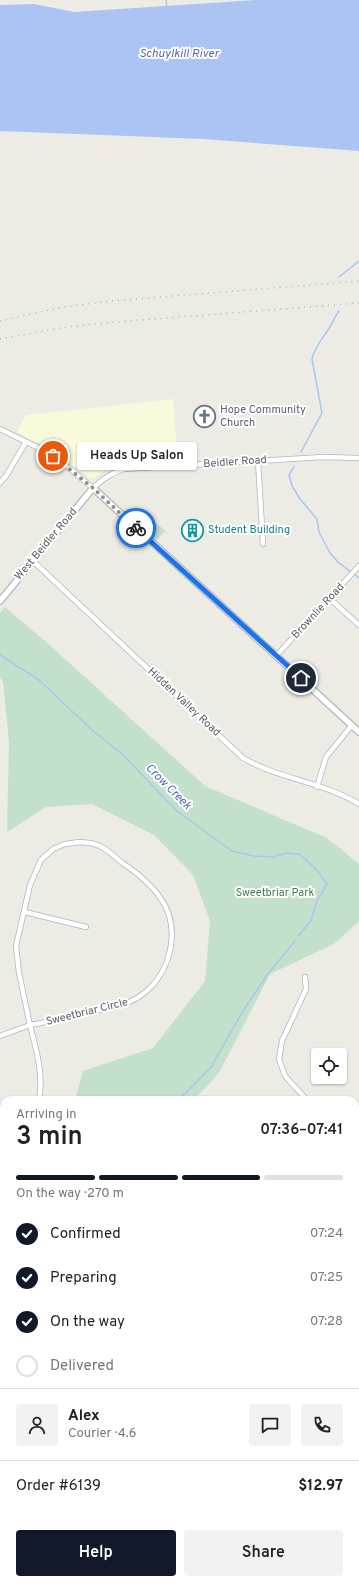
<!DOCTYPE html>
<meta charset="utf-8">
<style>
body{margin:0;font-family:Overpass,sans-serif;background:#f2f2f2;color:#222;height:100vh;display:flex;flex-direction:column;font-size:15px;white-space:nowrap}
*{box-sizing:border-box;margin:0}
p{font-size:13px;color:#767676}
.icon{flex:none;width:22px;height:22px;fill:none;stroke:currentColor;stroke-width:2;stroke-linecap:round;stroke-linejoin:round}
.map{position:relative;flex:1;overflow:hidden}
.side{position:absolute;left:0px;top:1096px;width:359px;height:488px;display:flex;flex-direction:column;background:#fff;border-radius:12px 12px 0 0;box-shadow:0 1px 3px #0004}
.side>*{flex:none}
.tools{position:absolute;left:311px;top:1048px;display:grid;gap:8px}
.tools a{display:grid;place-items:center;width:36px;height:36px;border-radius:4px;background:#fff;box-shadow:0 1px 3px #0004;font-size:20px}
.pin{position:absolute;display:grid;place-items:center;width:34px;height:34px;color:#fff;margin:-17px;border:2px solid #fff;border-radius:50%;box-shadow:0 1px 4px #0007}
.courier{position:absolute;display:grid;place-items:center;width:40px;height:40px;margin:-20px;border:3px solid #1a73e8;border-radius:50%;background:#fff;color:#222;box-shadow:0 1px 5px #0007}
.bubble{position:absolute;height:28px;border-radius:4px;background:#fff;box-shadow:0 1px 3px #0004;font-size:13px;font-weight:600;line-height:28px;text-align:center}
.summary em{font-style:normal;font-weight:600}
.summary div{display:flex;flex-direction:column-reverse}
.summary{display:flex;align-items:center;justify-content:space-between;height:68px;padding:0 16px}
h1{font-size:26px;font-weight:600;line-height:30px}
.bar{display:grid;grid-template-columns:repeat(4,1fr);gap:6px 4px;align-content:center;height:48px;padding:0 16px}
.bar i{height:5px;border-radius:3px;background:#e0e0e0}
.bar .active{background:#111827}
.bar p{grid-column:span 4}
.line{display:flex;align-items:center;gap:10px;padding:0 16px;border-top:1px solid #e0e0e0}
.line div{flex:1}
.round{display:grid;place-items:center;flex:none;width:42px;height:42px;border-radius:4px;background:#f2f2f2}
ol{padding:0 16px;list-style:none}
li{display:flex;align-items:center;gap:12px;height:44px}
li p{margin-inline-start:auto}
li .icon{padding:4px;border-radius:50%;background:#111827;color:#fff;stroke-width:4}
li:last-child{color:#767676}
li i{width:22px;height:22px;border:2px solid #e0e0e0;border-radius:50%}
.action{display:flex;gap:8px;margin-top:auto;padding:8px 16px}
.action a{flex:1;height:46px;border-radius:4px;background:#111827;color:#fff;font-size:16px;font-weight:600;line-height:46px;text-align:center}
.action a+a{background:#f2f2f2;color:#222}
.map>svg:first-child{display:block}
</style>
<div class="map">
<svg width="359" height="1584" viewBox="0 0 359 1584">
<rect width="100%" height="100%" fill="#ecece4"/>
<path fill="#f9f9dc" d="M173 399 178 460 118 466 106 469 94 478H89L61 454 17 432 26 415Z"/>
<g fill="#c3e1ca">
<path d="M145 515 166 531 157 540 143 526Z"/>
<path d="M5 607 54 649 205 786 327 838 359 864V921L334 944 270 974 219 1073 194 1100H75L83 1071 153 1048 205 981 210 921 193 875 154 835 92 804 46 807 7 832 9 743 3 682 0 678V613Z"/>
<path d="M4 1417V1580H178L179 1584H0V1420Z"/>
</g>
<path fill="#acc4f4" d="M256 0H359V151L203 139 0 131V5L34 4 74 12Z"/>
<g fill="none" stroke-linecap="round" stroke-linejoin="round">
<g stroke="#acc4f4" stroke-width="1.5">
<path d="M166 0 167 8"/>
<path d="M339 277 359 261"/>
<path d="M301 452 322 413 312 359C315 346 323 338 330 327 333 322 335 316 339 311"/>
<path d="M294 467 289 475 292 486 300 499 317 519 319 532 330 553 338 562 351 572"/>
<path d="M354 574 359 578"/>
<path d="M0 655 39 680 92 730 121 753 177 811 232 851 254 856 273 857 287 853 299 854 315 868 327 884 317 901 311 921 298 936"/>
<path d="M175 1100 182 1097 211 1067 246 1006 268 974 295 941"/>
<path d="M100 1584 102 1580"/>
</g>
<defs>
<g id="minor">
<path d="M0 429 53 455 93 488C103 479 111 473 124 469L323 457 359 458"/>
<path d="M258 461 263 544"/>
<path d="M0 483 6 476 26 442"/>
<path d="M33 561 243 758C279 779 323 782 359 804"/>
<path d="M329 598 359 625"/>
<path d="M276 656 359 566"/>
<path d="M317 787 326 757 352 725"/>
<path d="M79 842C84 843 89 842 94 844 105 846 114 857 124 864 137 873 150 883 159 896 182 926 172 972 143 994 126 1007 104 1009 84 1013 66 1017 48 1022 30 1025L19 973 16 946 30 885 41 860 53 849 65 844Z"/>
<path d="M25 912 86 927"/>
<path d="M305 977 306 989 282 1041 279 1059 285 1076 307 1100"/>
<path d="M0 1036 30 1025C36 1049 44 1075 39 1100"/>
<path d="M355 1122 359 1118"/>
<path d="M355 1151 359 1155"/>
<path d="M0 1155 4 1150"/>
<path d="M355 1267 359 1271"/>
<path d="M0 1339 4 1338"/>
<path d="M355 1355 359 1351"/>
<path d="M355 1517 359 1525"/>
<path d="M178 1580 182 1584"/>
</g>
<g id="tertiary">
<path d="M0 601 93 488 359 732"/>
<path d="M261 1584 264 1580"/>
</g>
<g id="secondary">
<path d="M0 1420 4 1417"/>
<path d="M355 1458 359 1456"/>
</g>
</defs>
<use href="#minor" stroke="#b4b5b9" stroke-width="6"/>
<use href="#tertiary" stroke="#b4b5b9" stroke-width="8"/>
<use href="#secondary" stroke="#b5b6bc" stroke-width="8"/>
<use href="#minor" stroke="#fff" stroke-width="4.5"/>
<use href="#tertiary" stroke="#fff" stroke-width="5.5"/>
<use href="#secondary" stroke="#fff" stroke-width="6"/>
<g stroke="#b4b4b5" stroke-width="1.5" stroke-dasharray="1 5" stroke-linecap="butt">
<path d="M0 321 63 307 111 301 359 281"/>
<path d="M0 339 66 327 115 322 359 303"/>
</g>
</g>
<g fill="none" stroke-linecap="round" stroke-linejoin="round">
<path stroke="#8e8f90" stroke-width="4" stroke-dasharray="0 7.2" d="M53 456 93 488 136 528"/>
<path stroke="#1a73e8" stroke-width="5" d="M136 528 301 678"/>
</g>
<defs>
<symbol id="church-ring" viewBox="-11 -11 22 22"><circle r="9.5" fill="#fff" stroke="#6b7280" stroke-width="1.5"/><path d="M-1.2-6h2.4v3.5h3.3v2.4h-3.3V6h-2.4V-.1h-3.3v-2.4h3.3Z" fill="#6b7280"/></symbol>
<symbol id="building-ring" viewBox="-11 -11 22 22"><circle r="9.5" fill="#fff" stroke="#0f9aa8" stroke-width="1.5"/><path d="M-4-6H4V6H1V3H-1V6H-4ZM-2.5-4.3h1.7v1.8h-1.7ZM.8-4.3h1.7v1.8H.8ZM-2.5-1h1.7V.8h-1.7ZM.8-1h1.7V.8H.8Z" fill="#0f9aa8"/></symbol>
</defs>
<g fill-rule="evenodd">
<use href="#church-ring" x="192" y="404" width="25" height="25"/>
<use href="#building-ring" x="180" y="518" width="25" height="25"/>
</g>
<g text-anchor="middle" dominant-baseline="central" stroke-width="4" stroke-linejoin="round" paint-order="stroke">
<g font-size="11" fill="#5b616d" stroke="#fff" text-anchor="start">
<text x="220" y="410">Hope Community<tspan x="220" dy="13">Church</tspan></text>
</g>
<g font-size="11" fill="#5c5d62" stroke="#fff">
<text transform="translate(235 462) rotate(-4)">Beidler Road</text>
<text transform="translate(46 544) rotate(-50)">West Beidler Road</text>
<text transform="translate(318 611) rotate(-47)">Brownlie Road</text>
<text transform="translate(184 702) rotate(43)">Hidden Valley Road</text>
<text transform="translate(87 1012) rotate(-14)">Sweetbriar Circle</text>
</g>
<g font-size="11" fill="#0d838f" stroke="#fff" text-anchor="start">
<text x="208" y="530">Student Building</text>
</g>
<g font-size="11" fill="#3f7e50" stroke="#fff">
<text x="275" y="893">Sweetbriar Park</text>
</g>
<g font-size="12" font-style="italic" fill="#526bb4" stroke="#fff">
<text x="179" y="54">Schuylkill River</text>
<text transform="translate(168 787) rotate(45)">Crow Creek</text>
</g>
</g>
</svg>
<div class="tools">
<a><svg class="icon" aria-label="locate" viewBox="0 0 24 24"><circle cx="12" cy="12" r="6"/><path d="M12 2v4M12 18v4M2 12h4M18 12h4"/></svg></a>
</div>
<div class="pin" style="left:53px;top:456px;background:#ea580c"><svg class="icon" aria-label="bag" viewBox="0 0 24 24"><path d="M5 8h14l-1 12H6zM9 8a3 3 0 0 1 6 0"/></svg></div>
<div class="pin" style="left:301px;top:678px;background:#1f2937"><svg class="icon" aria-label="home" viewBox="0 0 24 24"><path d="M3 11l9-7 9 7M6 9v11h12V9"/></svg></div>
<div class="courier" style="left:136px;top:528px"><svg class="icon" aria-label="bike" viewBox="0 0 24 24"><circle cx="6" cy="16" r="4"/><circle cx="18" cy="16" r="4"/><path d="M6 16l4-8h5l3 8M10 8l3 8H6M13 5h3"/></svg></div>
<div class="bubble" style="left:77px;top:442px;width:120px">Heads Up Salon</div>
<section class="side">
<div class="summary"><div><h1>3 min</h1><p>Arriving in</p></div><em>07:36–07:41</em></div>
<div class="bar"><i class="active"></i><i class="active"></i><i class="active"></i><i></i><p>On the way · 270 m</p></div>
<ol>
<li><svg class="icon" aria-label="check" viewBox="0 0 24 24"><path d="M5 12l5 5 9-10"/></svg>Confirmed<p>07:24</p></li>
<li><svg class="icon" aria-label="check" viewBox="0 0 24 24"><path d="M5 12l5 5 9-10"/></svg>Preparing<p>07:25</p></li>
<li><svg class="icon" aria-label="check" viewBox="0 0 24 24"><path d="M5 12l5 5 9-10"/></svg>On the way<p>07:28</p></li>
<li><i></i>Delivered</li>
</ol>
<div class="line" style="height:72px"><a class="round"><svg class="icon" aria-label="person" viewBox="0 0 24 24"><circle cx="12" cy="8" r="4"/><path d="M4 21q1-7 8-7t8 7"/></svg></a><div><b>Alex</b><p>Courier · 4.6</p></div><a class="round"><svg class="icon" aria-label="chat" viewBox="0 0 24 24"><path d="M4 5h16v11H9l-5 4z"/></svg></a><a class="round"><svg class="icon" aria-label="phone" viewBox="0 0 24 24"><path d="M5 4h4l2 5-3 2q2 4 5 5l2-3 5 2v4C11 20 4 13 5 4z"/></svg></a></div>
<div class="line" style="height:52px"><div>Order #6139</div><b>$12.97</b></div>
<div class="action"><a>Help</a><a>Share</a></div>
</section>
</div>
